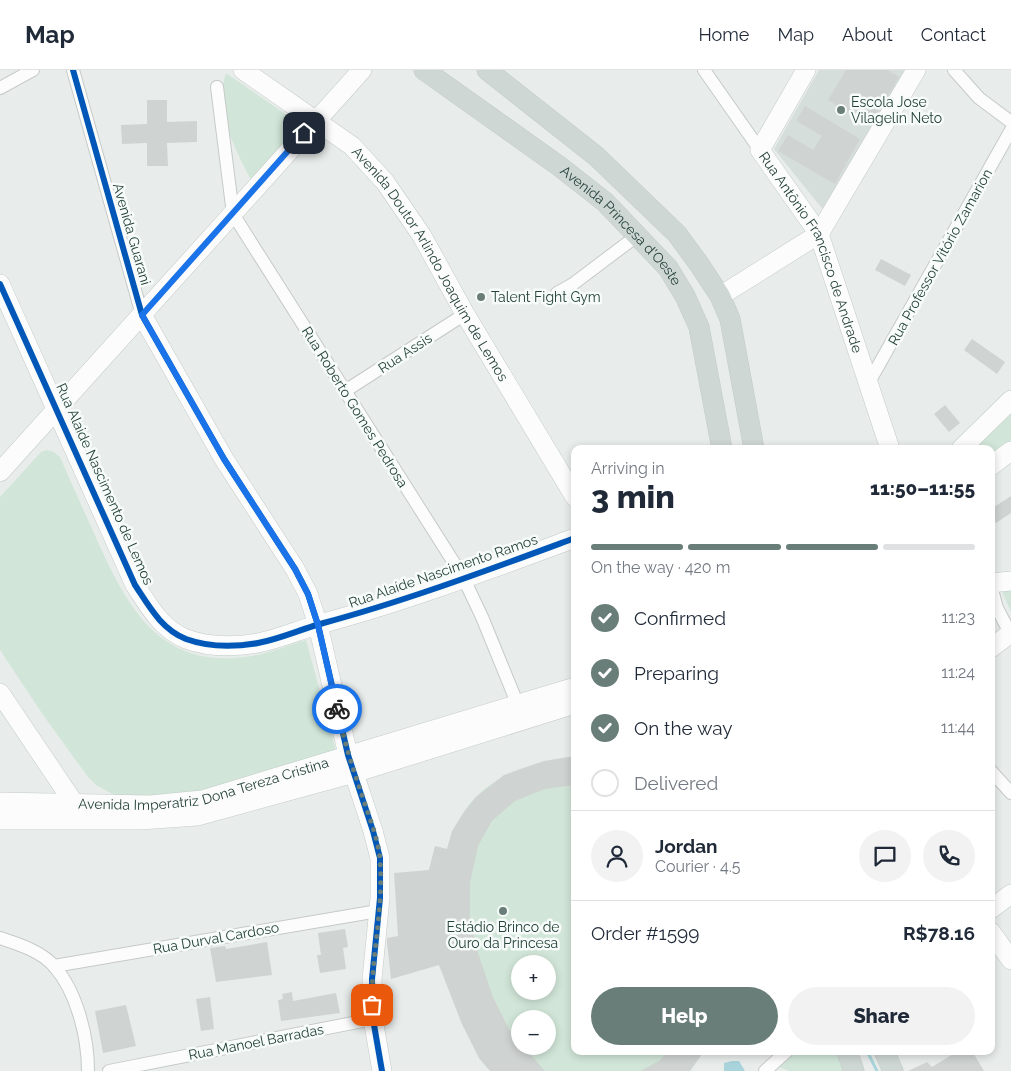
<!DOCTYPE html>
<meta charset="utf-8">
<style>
body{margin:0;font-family:Raleway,sans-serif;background:#f2f2f3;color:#1f2937;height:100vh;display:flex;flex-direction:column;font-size:19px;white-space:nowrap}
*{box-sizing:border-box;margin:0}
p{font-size:16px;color:#747a83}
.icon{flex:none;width:28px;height:28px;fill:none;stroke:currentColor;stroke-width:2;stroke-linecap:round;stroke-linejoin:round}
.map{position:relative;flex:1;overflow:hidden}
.drawer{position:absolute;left:571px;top:375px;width:424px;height:610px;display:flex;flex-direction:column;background:#fff;border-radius:10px;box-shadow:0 2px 8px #0003}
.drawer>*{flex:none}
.tools{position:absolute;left:511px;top:885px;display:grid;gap:10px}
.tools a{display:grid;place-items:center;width:45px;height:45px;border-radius:50%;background:#fff;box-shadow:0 2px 8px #0003;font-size:25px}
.pin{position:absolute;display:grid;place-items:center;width:42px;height:42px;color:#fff;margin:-21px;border-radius:10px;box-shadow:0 2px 8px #0006}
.courier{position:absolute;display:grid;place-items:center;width:50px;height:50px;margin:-25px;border:4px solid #1a73e8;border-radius:50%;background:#fff;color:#222;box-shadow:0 1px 6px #0007}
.headline em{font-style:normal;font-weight:800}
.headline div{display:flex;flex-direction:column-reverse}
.headline{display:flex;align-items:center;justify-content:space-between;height:85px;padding:0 20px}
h1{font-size:32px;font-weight:800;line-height:38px}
.bar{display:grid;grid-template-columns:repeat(4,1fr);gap:8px 5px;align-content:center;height:60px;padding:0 20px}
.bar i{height:6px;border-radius:4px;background:#e0e1e3}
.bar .on{background:#697e78}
.bar p{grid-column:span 4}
.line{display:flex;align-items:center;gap:12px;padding:0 20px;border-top:1px solid #e0e1e3}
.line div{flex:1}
.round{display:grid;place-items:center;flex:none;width:52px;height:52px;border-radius:26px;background:#f2f2f3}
ol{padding:0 20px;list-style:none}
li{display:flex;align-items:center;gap:15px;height:55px}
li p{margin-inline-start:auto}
li .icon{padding:5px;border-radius:50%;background:#697e78;color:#fff;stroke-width:4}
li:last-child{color:#747a83}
li i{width:28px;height:28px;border:2px solid #e0e1e3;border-radius:50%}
.button{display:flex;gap:10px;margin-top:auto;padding:10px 20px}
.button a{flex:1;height:58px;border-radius:30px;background:#697e78;color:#fff;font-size:20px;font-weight:800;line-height:58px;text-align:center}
.button a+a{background:#f2f2f3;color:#1f2937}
header{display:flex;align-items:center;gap:30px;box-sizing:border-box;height:70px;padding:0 25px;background:#fff;border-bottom:1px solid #e0e1e3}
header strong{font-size:24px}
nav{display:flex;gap:28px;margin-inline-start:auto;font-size:18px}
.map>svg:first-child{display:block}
</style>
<header>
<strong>Map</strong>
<nav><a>Home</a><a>Map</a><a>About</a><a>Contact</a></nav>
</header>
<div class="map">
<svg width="1011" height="1001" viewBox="0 0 1011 1001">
<rect width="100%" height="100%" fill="#e8edeb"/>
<path fill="#d6dedb" d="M819 0H910L825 142 774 79Z"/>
<g fill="#d1e6d8" fill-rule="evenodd">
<path d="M226 3 294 50 297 58 251 110C235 78 213 39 226 3Z"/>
<path d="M1011 339V375L991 388V379H969Z"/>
<path d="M47 380 54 382 60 387C72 415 85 443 97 470 127 536 159 598 244 587 265 585 286 576 306 570L336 681 217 720 173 728 114 725 96 715 88 707 43 645 0 580V427L41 382Z"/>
<path d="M1011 517V542L1001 519Z"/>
<path d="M569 687H575V981H704L690 1001H490L479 988 462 954 439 895 429 800 435 776 447 779C465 717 510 696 569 687ZM520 894H548V921H520ZM520 949H548V976H520Z"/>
<path d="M797 981H847L854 1001H789L779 997Z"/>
</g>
<path fill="#a9d4db" d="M732 991H739L745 1001H724V993Z"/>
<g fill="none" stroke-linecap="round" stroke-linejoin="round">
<path stroke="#a9d4db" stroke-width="3" d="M867 981 877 1001"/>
</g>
<g fill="#cfd4d2">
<path d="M846 0H887L899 7 870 56 828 30Z"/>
<path d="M147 30H167V52L197 51V72L167 73 168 96H147V73L122 74 121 55 147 54Z"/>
<path d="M805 36 860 69 835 114 778 81 788 65 813 80 822 66 796 51Z"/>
<path d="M881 189 911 205 905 216 875 200Z"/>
<path d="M972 269 1005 292 997 304 964 280Z"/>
<path d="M945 335 960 353 949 362 934 344Z"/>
<path d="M1011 426V443L996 453 991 446V439Z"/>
<path d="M569 687H575V715L545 719 515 731 492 751 478 776 470 813V847L478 883 493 927 510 961 520 973V976H523L545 1001H490L479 988 462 954 439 895 391 909 387 872V868L398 866 394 803 429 800 435 776 447 779 452 761 464 742 476 727 504 705 544 691Z"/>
<path d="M345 859 348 877 343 878 346 899 320 903 317 885H321L318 863Z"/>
<path d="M267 872 272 905 216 912 210 878 225 876 226 879Z"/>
<path d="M292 922 293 931 336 923 340 943 281 951 278 930 283 929 282 924Z"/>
<path d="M210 927 214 959 201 961 196 929Z"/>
<path d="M126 935 136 976 103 983 95 941Z"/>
<path d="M669 981H704L690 1001H640L659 991Z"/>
<path d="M958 981H972L984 1001H908L927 992 932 997Z"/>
</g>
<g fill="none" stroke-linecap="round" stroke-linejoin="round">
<defs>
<g id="street">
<path d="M73 0 142 245"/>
<path d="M704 0 760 80"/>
<path d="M954 0 979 28 1011 52"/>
<path d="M217 17 233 144 463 507 482 547 520 640"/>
<path d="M0 18 33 0"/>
<path d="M557 223 573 214 638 165"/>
<path d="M868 314 1011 60"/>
<path d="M345 321 465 244"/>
<path d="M991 516 997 538 1011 565"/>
<path d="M991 701 1011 723"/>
<path d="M0 868C18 874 41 881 54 896 77 922 88 967 88 1001"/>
<path d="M54 896 378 841"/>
<path d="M109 1001 373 949"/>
<path d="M765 1001 787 981"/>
</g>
<g id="secondary">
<path id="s1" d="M243 0 352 76 385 112 422 166 465 244 575 427"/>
<path id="s2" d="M806 0 760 80 819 164 890 379"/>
<path d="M0 214 135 515C149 536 161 559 186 569 208 577 235 577 258 573 279 569 299 560 320 554 406 531 491 499 575 468"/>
<path d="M720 226 819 164 916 0"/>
<path d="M142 245 224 389 295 499 308 524 318 555 348 685 373 761 380 788V828L372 909 373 949 382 1001"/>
<path d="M961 379 1011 330"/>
<path d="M992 395 1011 381"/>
<path d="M0 402 362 0"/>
<path d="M991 513 1011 511"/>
<path d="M991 578 1011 563"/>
<path d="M0 623 80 742"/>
<path id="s3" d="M0 732 150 735 202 730 575 617"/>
<path d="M0 750H140L197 746 354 703 575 634"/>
<path d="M991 839 1011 824"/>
<path d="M991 862 1011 890"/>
</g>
<g id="primary">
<path id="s4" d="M424 0 559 96 605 132 668 198 685 226 699 257 722 379"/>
<path d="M487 0 596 86 677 164 699 194 720 226 730 249 754 379"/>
<path d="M847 981 854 1001"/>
<path d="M884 981 893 1001"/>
</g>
</defs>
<use href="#street" stroke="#c5cac8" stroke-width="14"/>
<use href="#secondary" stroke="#c3cbc8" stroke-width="20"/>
<use href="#primary" stroke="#c3ccc9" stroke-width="21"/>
<use href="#street" stroke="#fcfcfc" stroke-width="12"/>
<use href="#secondary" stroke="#fcfcfc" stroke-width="19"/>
<use href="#primary" stroke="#cfd7d5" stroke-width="20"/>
<defs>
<g id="cycleway">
<path d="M73 0 142 245 224 389 295 499 308 524 318 555 348 685 373 761 380 788V828L372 909 373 949 382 1001"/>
<path d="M0 214 135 515C149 536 161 559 186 569 208 577 235 577 258 573 279 569 299 560 320 554 406 531 491 499 575 468"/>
</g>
</defs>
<use href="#cycleway" stroke="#f7fbf9" stroke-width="9"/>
<use href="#cycleway" stroke="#0057b8" stroke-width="6"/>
</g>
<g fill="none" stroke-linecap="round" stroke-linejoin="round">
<path stroke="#697e78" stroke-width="5" stroke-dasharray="0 9" d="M337 639C343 665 350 691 359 716 366 740 378 765 380 790 384 838 371 887 372 935"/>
<path stroke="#1a73e8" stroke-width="6" d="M304 63 142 245 224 389 295 499 308 524 318 555 337 639"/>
</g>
<g fill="#697e78" stroke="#f7fbf9" stroke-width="2">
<circle cx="841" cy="40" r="5"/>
<circle cx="481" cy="227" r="5"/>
<circle cx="503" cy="841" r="5"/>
</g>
<g text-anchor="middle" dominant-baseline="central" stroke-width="5" stroke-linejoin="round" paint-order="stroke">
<g font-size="14" fill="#24423a" stroke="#f7fbf9" text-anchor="start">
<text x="851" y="32">Escola Jose<tspan x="851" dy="16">Vilagelin Neto</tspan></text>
<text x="491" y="227">Talent Fight Gym</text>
<text x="503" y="857" text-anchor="middle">Estádio Brinco de<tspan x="503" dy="16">Ouro da Princesa</tspan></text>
</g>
<g font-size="14" fill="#24423a" stroke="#f7fbf9">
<text stroke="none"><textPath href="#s4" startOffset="252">Avenida Princesa d'Oeste</textPath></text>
<text transform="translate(132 164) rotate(74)">Avenida Guarani</text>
<text stroke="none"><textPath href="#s2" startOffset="208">Rua Antônio Francisco de Andrade</textPath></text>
<text transform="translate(940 187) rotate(-61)">Rua Professor Vitório Zamarion</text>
<text stroke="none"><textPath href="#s1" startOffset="275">Avenida Doutor Arlindo Joaquim de Lemos</textPath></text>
<text transform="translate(405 283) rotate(-33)">Rua Assis</text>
<text transform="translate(355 337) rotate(58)">Rua Roberto Gomes Pedrosa</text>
<text transform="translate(105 414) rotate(66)">Rua Alaide Nascimento de Lemos</text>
<text transform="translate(443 501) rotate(-19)">Rua Alaíde Nascimento Ramos</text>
<text stroke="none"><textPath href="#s3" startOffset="206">Avenida Imperatriz Dona Tereza Cristina</textPath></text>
<text transform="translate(216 868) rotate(-10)">Rua Durval Cardoso</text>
<text transform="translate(256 972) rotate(-11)">Rua Manoel Barradas</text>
</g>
</g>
</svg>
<div class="tools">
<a>+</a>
<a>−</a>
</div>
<div class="pin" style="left:372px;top:935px;background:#ea580c"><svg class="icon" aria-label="bag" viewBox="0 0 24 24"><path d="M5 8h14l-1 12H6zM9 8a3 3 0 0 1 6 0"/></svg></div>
<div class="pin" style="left:304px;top:63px;background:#1f2937"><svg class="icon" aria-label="home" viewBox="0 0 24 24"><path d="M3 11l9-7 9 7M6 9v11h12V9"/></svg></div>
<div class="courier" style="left:337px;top:639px"><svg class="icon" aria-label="bike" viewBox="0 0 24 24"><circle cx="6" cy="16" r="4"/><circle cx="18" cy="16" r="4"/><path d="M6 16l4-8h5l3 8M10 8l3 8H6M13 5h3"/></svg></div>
<section class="drawer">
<div class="headline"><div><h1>3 min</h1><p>Arriving in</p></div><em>11:50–11:55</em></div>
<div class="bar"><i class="on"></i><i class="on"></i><i class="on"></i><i></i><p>On the way · 420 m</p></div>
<ol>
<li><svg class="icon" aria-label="check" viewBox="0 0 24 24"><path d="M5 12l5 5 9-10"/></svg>Confirmed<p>11:23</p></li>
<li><svg class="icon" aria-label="check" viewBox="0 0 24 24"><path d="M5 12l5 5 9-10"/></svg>Preparing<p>11:24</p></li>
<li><svg class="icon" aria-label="check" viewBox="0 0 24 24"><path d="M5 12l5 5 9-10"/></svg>On the way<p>11:44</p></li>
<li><i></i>Delivered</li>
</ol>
<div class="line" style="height:90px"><a class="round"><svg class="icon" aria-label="person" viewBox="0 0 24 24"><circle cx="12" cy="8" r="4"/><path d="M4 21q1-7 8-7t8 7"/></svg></a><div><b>Jordan</b><p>Courier · 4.5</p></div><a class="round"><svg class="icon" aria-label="chat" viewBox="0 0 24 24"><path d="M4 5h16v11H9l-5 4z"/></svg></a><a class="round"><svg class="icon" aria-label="phone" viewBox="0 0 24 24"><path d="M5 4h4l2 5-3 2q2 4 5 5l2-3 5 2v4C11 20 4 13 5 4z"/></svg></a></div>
<div class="line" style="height:65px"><div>Order #1599</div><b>R$78.16</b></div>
<div class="button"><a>Help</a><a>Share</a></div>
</section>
</div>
